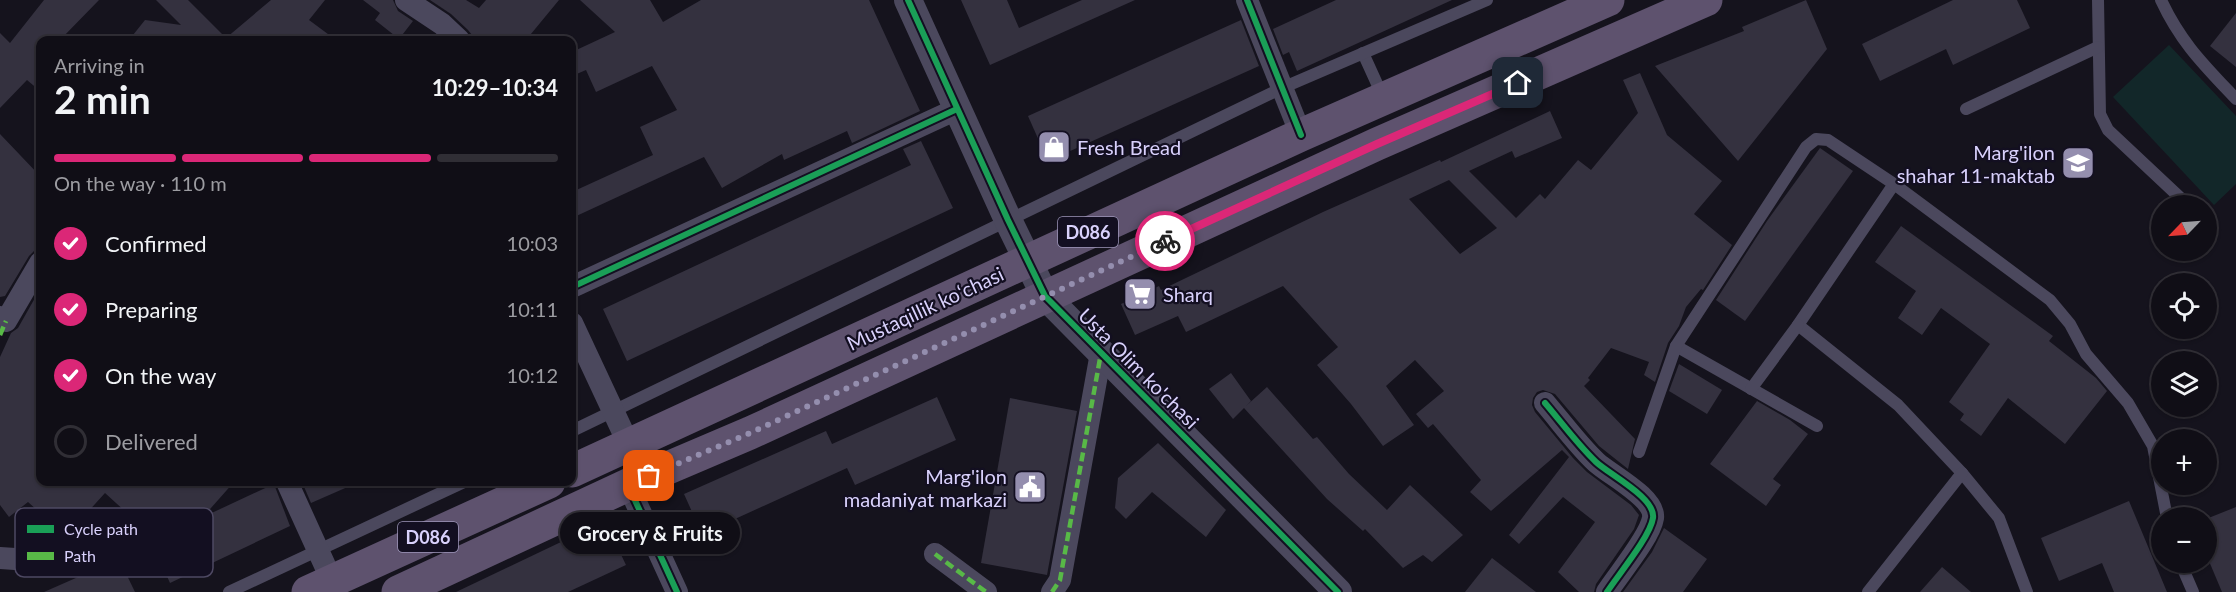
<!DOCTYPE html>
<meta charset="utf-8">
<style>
body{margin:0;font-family:Lato,sans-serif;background:#19171f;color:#f1f3f6;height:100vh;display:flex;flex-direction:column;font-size:22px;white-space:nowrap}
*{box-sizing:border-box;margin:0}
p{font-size:20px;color:#9c9ca1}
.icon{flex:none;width:33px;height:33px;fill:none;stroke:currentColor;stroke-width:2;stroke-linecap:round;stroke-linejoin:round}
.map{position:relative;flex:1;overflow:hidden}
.sheet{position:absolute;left:36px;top:36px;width:540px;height:450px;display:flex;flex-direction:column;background:#100e16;border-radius:12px;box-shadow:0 2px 4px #0004,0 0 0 2px #302e35}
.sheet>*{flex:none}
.needle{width:39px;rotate:245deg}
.fabs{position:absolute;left:2151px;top:195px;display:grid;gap:12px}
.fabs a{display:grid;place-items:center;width:66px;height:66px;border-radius:50%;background:#100e16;box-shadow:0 2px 4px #0004,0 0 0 2px #302e35;font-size:30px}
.pin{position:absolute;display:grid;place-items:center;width:51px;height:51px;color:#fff;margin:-26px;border-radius:12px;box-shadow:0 3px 9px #0006}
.courier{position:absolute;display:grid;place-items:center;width:60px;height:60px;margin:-30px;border:4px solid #db2777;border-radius:50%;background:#fff;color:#222;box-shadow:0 2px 8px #0007}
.bubble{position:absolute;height:42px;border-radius:21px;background:#100e16;box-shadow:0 2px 4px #0004,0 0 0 2px #302e35;font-size:20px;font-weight:700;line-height:42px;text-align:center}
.head em{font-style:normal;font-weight:700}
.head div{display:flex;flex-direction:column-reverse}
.head{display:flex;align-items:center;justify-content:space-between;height:102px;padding:0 18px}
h1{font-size:39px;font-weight:700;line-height:45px}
.bar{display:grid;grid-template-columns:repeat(4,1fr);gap:9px 6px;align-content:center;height:72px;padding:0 18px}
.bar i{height:8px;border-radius:4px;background:#302e35}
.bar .selected{background:#db2777}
.bar p{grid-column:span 4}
ol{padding:0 18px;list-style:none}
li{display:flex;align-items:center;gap:18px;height:66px}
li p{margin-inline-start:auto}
li .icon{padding:6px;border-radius:50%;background:#db2777;color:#fff;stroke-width:4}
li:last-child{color:#9c9ca1}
li i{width:33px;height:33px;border:3px solid #302e35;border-radius:50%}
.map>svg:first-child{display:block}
</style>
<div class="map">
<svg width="2236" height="592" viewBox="0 0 2236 592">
<rect width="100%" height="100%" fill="#15131d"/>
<path fill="#122729" d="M2169 45 2236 116V184L2214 205 2113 97Z"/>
<g fill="#34313f" fill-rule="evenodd">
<path d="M44 0H99L60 40H40V91L27 80 0 108V33L10 43Z"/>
<path d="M156 0H188L226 38 271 0H325L309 20 336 40H129L145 20 181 25Z"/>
<path d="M363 0H393L398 11 413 21 399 39 375 20 380 13Z"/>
<path d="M430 0H466L479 8 486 0H559L526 40H476L468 30 451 14Z"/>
<path d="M580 0H650L663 22 701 0H869L920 111 852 143 847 131 784 160 782 154 722 188 704 157 572 218V192L653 155 640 127 677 110 652 66 596 92 586 70 572 76V52L615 32Z"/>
<path d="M961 0H1007L1019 28 1082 0H1135L990 65Z"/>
<path d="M1336 0H1452L1297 71 1289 52 1283 55 1273 29Z"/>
<path d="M1806 0 1827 49 1738 161 1655 66 1744 31 1742 27Z"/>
<path d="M1953 0H2017L2030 28 1953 65 1946 49 1880 81 1862 44Z"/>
<path d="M2236 13V67L2210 46Z"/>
<path d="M1241 20 1259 66 1048 161 1028 116Z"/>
<path d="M1640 73 1667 135 1722 181 1694 214 1732 245 1703 290 1701 289 1686 307 1679 326 1668 343 1655 382 1644 375 1649 362 1611 348 1588 378 1590 380 1584 386 1635 439 1628 469 1599 446 1555 394 1543 390 1537 392 1533 398 1532 405 1535 412 1573 458 1587 472 1631 505 1639 515 1634 529 1596 584 1594 592H1579L1558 572 1595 522 1563 497 1519 544 1509 535 1569 457 1562 450 1491 511 1470 492 1481 480 1433 424 1428 428 1416 414 1444 391 1415 360 1386 386 1414 425 1383 446 1351 404 1317 365 1338 347 1283 286 1186 332 1178 316 1135 335 1121 304 1159 286 1161 290 1323 212 1440 160 1441 162 1550 111 1562 138 1515 158 1512 151 1469 171 1516 218 1540 194 1545 199 1578 160 1591 170 1638 113 1623 80ZM1449 180 1497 228 1460 254 1409 199Z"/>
<path d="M0 134 40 176V250L34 251 29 256 5 296 0 297Z"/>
<path d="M921 141 953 208 627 361 603 309 911 165 903 149Z"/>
<path d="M1820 148 1853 171 1745 321 1716 300 1767 221Z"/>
<path d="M1901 226 2053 336 2049 341 2096 378 2107 391 2065 444 2008 398 1981 436 1960 420 1964 414 1949 402 1990 344 1941 308 1922 335 1898 318 1916 291 1875 262Z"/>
<path d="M40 289V482H234L203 517 274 484 290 526 170 583 157 554 172 546 130 509 127 513 105 493 66 536 28 502 9 517 0 505V357L11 333 18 328Z"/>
<path d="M1679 364 1722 390 1707 414 1669 391Z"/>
<path d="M1231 373 1251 401 1246 406 1267 387 1313 439 1317 437 1349 474 1387 510 1410 485 1463 535 1432 562 1423 555 1403 568 1365 529 1363 531 1327 499 1244 408 1233 419 1209 389Z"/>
<path d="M937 397 956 440 855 485 847 468 702 534 684 494 826 431 832 444Z"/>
<path d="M1010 398 1077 411 1047 575 981 563Z"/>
<path d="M1757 401 1790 420 1808 434 1773 479 1781 485 1766 506 1710 464Z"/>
<path d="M1158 443 1226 510 1206 537 1152 492 1126 519 1115 508 1118 478Z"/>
<path d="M302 482H359L311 503Z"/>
<path d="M2129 501 2167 592H2114L2102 563 2059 581 2041 538Z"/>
<path d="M2236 507V592H2222L2206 554V519Z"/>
<path d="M605 521 626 565 568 592H456Z"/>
<path d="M1664 528 1707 559 1683 592H1623L1652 552Z"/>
<path d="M1492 558 1536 592H1465Z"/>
<path d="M119 559 135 592H44Z"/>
<path d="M1942 567 1971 592H1920Z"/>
</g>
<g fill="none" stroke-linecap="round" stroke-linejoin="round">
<g stroke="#4b485d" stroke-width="12">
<path d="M2098 0 2100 114 2108 130 2189 206"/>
<path d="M2161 0C2181 43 2204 65 2236 99"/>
<path d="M1363 53 1383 97"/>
<path d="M1966 109 2098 47"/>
<path d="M1894 184 1798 325 1898 405 1962 473 1999 518 2027 592"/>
<path d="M1676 346 1817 426"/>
<path d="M1751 389 1798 325"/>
<path d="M572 431 1282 88 1487 0"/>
<path d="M1639 452 1676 346 1806 147 1816 139 1828 140 1894 184 2050 300 2070 324 2086 354 2128 403 2153 446 2167 518"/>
<path d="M2180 562 2193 592"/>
<path d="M229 592 464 482"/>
<path d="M1868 592 1962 473"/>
</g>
<g stroke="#4b485d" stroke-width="22">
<path d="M406 0 442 24 459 40"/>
<path d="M1247 0 1301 135"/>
<path d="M572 287 957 109"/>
<path d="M0 317 6 321 40 263"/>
<path d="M572 323 629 445"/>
<path d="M1545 403C1562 423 1578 445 1596 462 1610 475 1656 498 1653 518 1650 537 1618 575 1607 592"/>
<path d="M287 482 332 581"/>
<path d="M628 485 677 592"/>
<path d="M935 554 986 592"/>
<path d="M0 558 15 559"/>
<path d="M1052 592 1060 580 1101 353"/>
</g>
<path stroke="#4b485d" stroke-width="28" d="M908 0 1008 220 1045 296 1338 592"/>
<g stroke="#5e526e" stroke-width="33">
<path d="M572 471 1301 135 1608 0"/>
<path d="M308 592 549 482"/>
<path d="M398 592 628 485 750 433 1377 144 1706 0"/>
</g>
<g stroke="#58b947" stroke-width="4.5" stroke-dasharray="9 4.5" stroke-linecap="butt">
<path d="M0 335 6 321"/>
<path d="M935 554 986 592"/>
<path d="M1052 592 1060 580 1101 353"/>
</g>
<defs>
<g id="cycleway">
<path d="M908 0 1008 220 1045 296 1338 592"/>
<path d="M1247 0 1301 135"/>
<path d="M572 287 957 109"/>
<path d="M1545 403C1562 423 1578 445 1596 462 1610 475 1656 498 1653 518 1650 537 1618 575 1607 592"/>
<path d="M628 485 677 592"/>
</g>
</defs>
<use href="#cycleway" stroke="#130f21" stroke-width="10"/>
<use href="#cycleway" stroke="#1a9f57" stroke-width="6"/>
</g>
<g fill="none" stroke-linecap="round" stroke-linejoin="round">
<path stroke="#948eae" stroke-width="6" stroke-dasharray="0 10.8" d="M649 476 750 433 1165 241"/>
<path stroke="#db2777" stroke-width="8" d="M1165 241 1377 144 1518 83"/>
</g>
<defs>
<symbol id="shop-square" viewBox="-11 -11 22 22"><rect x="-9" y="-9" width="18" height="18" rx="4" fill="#948eae" stroke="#130f21"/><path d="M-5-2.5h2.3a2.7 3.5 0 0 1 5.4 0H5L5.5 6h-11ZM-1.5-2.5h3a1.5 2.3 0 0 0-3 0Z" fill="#fff"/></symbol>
<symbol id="school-square" viewBox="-11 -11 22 22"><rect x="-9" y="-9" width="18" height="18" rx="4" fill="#948eae" stroke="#130f21"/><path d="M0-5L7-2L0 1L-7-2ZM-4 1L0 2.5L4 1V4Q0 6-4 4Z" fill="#fff"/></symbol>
<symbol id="supermarket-square" viewBox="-11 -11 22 22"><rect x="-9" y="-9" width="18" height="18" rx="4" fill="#948eae" stroke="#130f21"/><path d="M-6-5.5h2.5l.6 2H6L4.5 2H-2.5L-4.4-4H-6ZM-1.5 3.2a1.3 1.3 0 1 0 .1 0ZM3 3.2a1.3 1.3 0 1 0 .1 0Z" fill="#fff"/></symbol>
<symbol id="civic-square" viewBox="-11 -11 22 22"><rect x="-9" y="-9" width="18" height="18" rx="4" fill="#948eae" stroke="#130f21"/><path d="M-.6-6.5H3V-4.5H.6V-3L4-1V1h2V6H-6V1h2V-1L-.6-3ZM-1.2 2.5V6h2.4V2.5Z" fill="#fff"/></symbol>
</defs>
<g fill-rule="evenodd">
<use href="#shop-square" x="1035" y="128" width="38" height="38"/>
<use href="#school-square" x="2059" y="144" width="38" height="38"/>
<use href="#supermarket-square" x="1121" y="275" width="38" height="38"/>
<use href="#civic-square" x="1011" y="468" width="38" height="38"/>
</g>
<g text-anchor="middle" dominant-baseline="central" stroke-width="4.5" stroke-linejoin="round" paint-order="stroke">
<g fill="#130f21" stroke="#9e97ba" stroke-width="1.5">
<rect x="1058" y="217" width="60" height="30" rx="4.5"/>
<rect x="398" y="522" width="60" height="30" rx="4.5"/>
</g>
<g font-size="18" font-weight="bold" fill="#d9d1fc">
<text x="1088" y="232">D086</text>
<text x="428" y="537">D086</text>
</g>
<g font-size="20" fill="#d9d1fc" stroke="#130f21" text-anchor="start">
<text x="1077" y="147">Fresh Bread</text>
<text x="2055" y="152" text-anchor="end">Marg'ilon<tspan x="2055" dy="23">shahar 11-maktab</tspan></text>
<text x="1163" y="294">Sharq</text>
<text x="1007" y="476" text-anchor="end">Marg'ilon<tspan x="1007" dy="23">madaniyat markazi</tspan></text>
</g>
<g font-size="20" fill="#d9d1fc" stroke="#130f21">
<text transform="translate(925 308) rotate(-25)">Mustaqillik koʻchasi</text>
<text transform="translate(1139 368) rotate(45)">Usta Olim ko'chasi</text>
</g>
</g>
<rect x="15" y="508" width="198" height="69" rx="9" fill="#130f21" stroke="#4e4963" stroke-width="1.5"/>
<rect x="27" y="525" width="27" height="8" fill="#1a9f57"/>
<rect x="27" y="552" width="27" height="8" fill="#58b947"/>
<g font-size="16" fill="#d9d1fc">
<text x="64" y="535">Cycle path</text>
<text x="64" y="562">Path</text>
</g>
</svg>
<div class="fabs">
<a><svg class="needle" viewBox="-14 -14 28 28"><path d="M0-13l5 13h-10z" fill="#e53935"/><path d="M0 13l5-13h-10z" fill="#9c9ca1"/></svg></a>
<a><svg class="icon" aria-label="locate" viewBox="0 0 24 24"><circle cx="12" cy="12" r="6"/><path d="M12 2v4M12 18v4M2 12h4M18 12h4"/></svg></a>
<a><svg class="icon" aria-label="layers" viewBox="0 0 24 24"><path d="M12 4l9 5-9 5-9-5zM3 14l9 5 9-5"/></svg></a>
<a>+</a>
<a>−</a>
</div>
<div class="pin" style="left:649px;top:476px;background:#ea580c"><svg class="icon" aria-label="bag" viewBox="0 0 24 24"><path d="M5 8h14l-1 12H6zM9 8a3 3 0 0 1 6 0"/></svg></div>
<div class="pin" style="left:1518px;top:83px;background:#1f2937"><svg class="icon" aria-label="home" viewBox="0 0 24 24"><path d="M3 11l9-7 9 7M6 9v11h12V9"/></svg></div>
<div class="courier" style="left:1165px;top:241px"><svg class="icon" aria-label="bike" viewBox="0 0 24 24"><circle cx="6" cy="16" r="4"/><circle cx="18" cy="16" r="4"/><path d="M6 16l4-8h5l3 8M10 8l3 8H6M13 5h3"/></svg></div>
<div class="bubble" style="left:560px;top:512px;width:180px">Grocery &amp; Fruits</div>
<section class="sheet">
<div class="head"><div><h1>2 min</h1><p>Arriving in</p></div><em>10:29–10:34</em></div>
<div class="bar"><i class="selected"></i><i class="selected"></i><i class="selected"></i><i></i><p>On the way · 110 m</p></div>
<ol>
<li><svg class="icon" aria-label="check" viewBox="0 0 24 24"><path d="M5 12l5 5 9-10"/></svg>Confirmed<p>10:03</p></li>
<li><svg class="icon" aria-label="check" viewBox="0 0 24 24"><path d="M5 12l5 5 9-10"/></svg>Preparing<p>10:11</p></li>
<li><svg class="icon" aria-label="check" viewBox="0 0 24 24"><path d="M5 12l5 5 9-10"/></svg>On the way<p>10:12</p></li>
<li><i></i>Delivered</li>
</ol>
</section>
</div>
